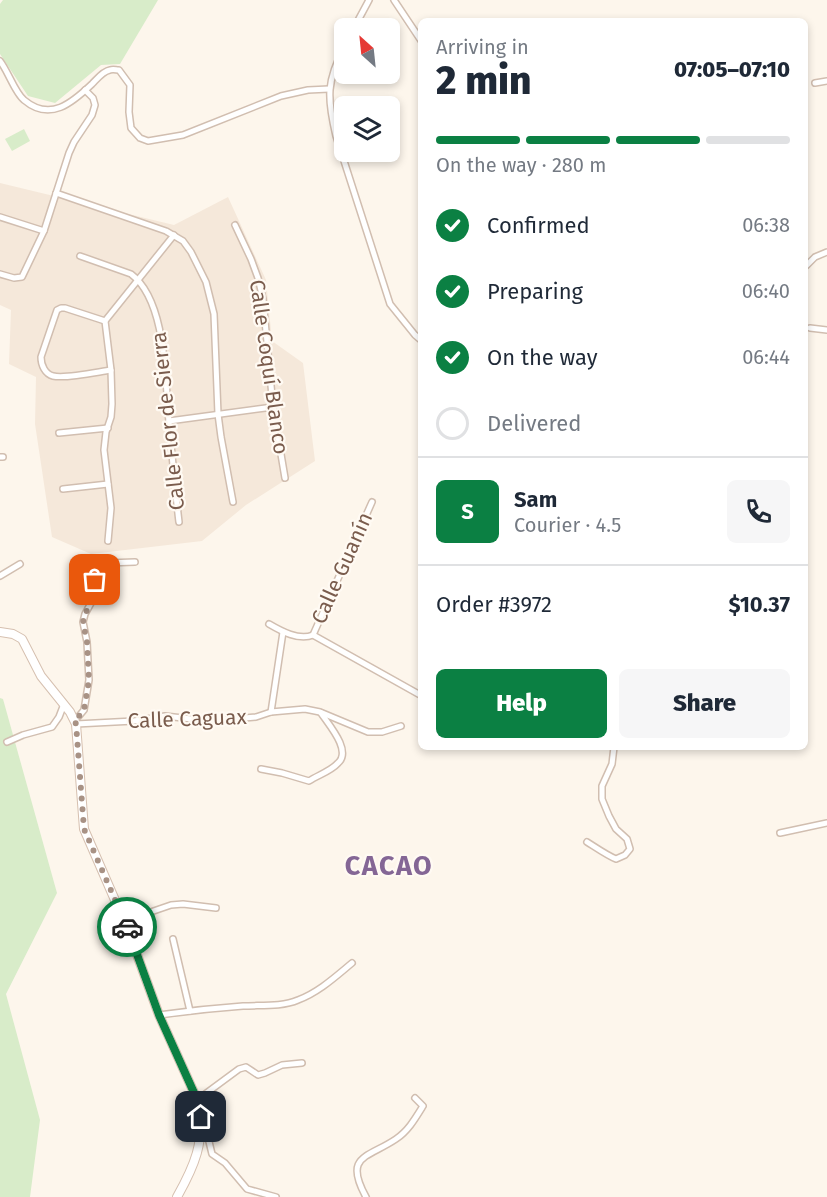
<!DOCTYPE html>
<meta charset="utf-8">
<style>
body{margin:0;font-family:"Fira Sans",sans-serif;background:#f6f6f7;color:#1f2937;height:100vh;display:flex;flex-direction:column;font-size:22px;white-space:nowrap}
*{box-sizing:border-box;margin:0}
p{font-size:20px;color:#747a83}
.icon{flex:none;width:33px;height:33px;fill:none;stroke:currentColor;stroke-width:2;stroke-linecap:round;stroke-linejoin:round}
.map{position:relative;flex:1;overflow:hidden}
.panel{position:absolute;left:418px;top:18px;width:390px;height:732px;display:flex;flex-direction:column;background:#fff;border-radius:9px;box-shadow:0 3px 9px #0003}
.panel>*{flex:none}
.needle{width:39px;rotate:333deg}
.buttons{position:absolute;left:334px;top:18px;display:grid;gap:12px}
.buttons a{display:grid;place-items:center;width:66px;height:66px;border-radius:9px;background:#fff;box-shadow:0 3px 9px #0003;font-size:30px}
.pin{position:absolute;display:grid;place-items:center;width:51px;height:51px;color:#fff;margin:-26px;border-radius:12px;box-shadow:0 3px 9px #0006}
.courier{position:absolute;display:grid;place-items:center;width:60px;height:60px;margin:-30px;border:4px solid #0b8043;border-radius:50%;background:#fff;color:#222;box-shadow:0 2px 8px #0007}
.summary em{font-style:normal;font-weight:800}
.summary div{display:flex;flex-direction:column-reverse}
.summary{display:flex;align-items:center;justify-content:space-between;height:102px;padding:0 18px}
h1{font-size:39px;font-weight:800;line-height:45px}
.bar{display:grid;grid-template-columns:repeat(4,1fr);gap:9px 6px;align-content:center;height:72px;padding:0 18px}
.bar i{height:8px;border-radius:4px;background:#e0e1e3}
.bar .current{background:#0b8043}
.bar p{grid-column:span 4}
.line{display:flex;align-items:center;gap:15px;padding:0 18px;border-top:2px solid #e0e1e3}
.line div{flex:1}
.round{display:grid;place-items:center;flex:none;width:63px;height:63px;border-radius:9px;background:#f6f6f7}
ol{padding:0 18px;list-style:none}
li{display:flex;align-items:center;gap:18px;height:66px}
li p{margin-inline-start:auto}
li .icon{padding:6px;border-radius:50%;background:#0b8043;color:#fff;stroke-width:4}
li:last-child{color:#747a83}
li i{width:33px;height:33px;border:3px solid #e0e1e3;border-radius:50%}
.button{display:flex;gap:12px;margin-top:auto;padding:12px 18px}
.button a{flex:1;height:69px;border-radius:9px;background:#0b8043;color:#fff;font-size:24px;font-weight:800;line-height:69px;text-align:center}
.button a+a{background:#f6f6f7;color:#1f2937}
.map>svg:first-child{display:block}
</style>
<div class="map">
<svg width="827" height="1197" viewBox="0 0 827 1197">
<rect width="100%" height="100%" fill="#fdf6ec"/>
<path fill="#f5e8da" d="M0 183 174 225 228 197 266 280 272 341 303 363 315 461 246 505 202 541 91 554 52 537 35 424 36 377 9 364 11 310 0 305Z"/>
<g fill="#d8ecc9">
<path d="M3 0H158L120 64 101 65 55 103 28 96 0 54V4Z"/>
<path d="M24 129 30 141 12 151 5 139Z"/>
<path d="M0 698 3 699 57 893 6 994 40 1120 30 1197H0Z"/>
</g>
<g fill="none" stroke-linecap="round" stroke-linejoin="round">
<defs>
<g id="street">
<path d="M394 0 422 42"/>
<path d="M354 28 369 0"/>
<path d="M345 46C326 81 327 98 336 136L390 304 415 335 422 341"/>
<path d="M0 61C8 71 15 93 24 100 50 122 72 103 92 84 97 79 103 71 110 70 113 69 116 70 119 70L130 85 129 112 131 128 140 138 148 141 183 135 281 96 308 90 329 89"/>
<path d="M815 83 827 81"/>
<path d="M56 193 166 231 183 241 191 252 206 282 214 314 218 414 221 437 233 502"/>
<path d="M0 217 44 231"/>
<path d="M235 225 251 259 258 278 263 299 273 407 285 478"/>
<path d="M80 256 131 274C167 301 165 381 169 422 172 455 175 489 179 522"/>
<path d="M806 266 815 257 827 252"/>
<path d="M0 274 14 278 22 277 44 231 69 153 74 142 92 115 95 105 93 98 85 90"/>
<path d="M105 321 65 308H61L57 310 41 357C41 365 45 374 53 376 66 379 97 372 111 370"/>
<path d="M810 328 827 330"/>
<path d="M169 421 273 407"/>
<path d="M59 433 108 428"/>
<path d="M0 457H3"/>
<path d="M63 489 108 484"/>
<path d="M108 541 111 508 104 450 106 432 111 417 112 404 111 370 105 321 174 235"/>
<path d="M0 576 20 564"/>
<path d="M269 624C281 631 299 641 313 635L422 696"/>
<path d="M313 635 372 502"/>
<path d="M271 712 283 632"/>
<path d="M74 719 79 716 84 710 89 680 87 642 83 622 85 614 91 603 95 580 101 568 107 563 135 562"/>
<path d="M76 724 134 721 165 716 209 721 256 717 271 712 305 709 320 712 368 732H382L401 726"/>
<path d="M7 742 23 735 52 727 59 717 64 704"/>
<path d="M261 769 282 773 309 781C318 775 331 771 338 763 352 751 329 725 321 713"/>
<path d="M780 833 827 823"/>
<path d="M587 842C595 847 608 856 616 859L625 855 630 849 627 839 616 829 609 816 602 799V786L612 764 614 747"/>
<path d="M128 930 139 916 171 905 183 904 216 908"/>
<path d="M173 939 190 1011"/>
<path d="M159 1015C187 1011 215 1008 243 1006 261 1005 282 1007 298 1000 319 992 335 977 352 963"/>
<path d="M197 1100 239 1069 246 1067 258 1075 265 1073 282 1065 302 1063"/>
<path d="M204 1115 205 1125 212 1154 225 1163 247 1189 276 1197"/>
<path d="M366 1197C343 1155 368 1158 396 1139 408 1131 415 1119 423 1106L415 1098"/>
</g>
<path id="secondary" d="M0 632 13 634 22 639 41 676 70 712 76 724 84 829 128 930 159 1015 200 1106C204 1143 195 1165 177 1197"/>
</defs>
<use href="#street" stroke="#d1beb0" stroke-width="8"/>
<use href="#secondary" stroke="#d6c0b0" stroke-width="10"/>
<use href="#street" stroke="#fff" stroke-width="5"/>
<use href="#secondary" stroke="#fff" stroke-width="8"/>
</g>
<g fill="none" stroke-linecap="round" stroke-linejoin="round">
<path stroke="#a89285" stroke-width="6" stroke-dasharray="0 10.8" d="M95 580 91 603 85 614 83 622 87 642 89 680 84 710 79 716 74 719 76 724 84 829 127 927"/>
<path stroke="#0b8043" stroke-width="8" d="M127 927 159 1015 200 1106 201 1117"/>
</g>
<g text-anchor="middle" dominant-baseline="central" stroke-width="4.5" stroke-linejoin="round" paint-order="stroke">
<g font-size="21" fill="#7a5c4d" stroke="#fffaf3">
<text transform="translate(269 367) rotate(82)">Calle Coquí Blanco</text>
<text transform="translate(168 421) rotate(-96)">Calle Flor de Sierra</text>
<text transform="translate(342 568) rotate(-66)">Calle Guanín</text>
<text transform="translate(187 719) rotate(-2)">Calle Caguax</text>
</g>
<g font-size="27" font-weight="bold" letter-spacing="1.5" fill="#846695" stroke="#fffaf3">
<text x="389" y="866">CACAO</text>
</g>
</g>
</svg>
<div class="buttons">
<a><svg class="needle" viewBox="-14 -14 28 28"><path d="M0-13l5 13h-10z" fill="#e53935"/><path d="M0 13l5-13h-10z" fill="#747a83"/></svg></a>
<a><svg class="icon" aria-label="layers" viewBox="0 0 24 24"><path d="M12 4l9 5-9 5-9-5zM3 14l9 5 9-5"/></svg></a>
</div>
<div class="pin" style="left:95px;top:580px;background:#ea580c"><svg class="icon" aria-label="bag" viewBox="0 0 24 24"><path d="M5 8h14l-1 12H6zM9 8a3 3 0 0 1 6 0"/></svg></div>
<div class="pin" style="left:201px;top:1117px;background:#1f2937"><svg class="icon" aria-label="home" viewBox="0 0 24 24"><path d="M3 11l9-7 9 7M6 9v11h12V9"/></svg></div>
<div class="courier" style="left:127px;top:927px"><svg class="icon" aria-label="car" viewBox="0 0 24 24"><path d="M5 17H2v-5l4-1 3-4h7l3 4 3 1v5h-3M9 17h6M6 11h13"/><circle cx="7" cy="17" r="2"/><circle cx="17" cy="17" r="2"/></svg></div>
<section class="panel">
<div class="summary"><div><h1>2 min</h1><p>Arriving in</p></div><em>07:05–07:10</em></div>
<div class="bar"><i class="current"></i><i class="current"></i><i class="current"></i><i></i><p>On the way · 280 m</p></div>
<ol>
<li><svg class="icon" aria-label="check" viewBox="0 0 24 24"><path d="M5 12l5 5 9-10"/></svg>Confirmed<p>06:38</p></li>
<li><svg class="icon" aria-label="check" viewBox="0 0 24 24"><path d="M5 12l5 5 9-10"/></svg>Preparing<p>06:40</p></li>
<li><svg class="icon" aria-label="check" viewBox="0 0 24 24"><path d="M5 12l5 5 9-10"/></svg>On the way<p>06:44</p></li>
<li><i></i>Delivered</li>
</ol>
<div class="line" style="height:108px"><b class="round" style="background:#0b8043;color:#fff">S</b><div><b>Sam</b><p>Courier · 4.5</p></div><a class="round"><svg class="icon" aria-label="phone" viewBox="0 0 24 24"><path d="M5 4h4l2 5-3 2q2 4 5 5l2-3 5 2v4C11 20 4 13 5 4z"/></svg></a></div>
<div class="line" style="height:78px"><div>Order #3972</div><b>$10.37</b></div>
<div class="button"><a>Help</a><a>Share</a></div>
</section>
</div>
